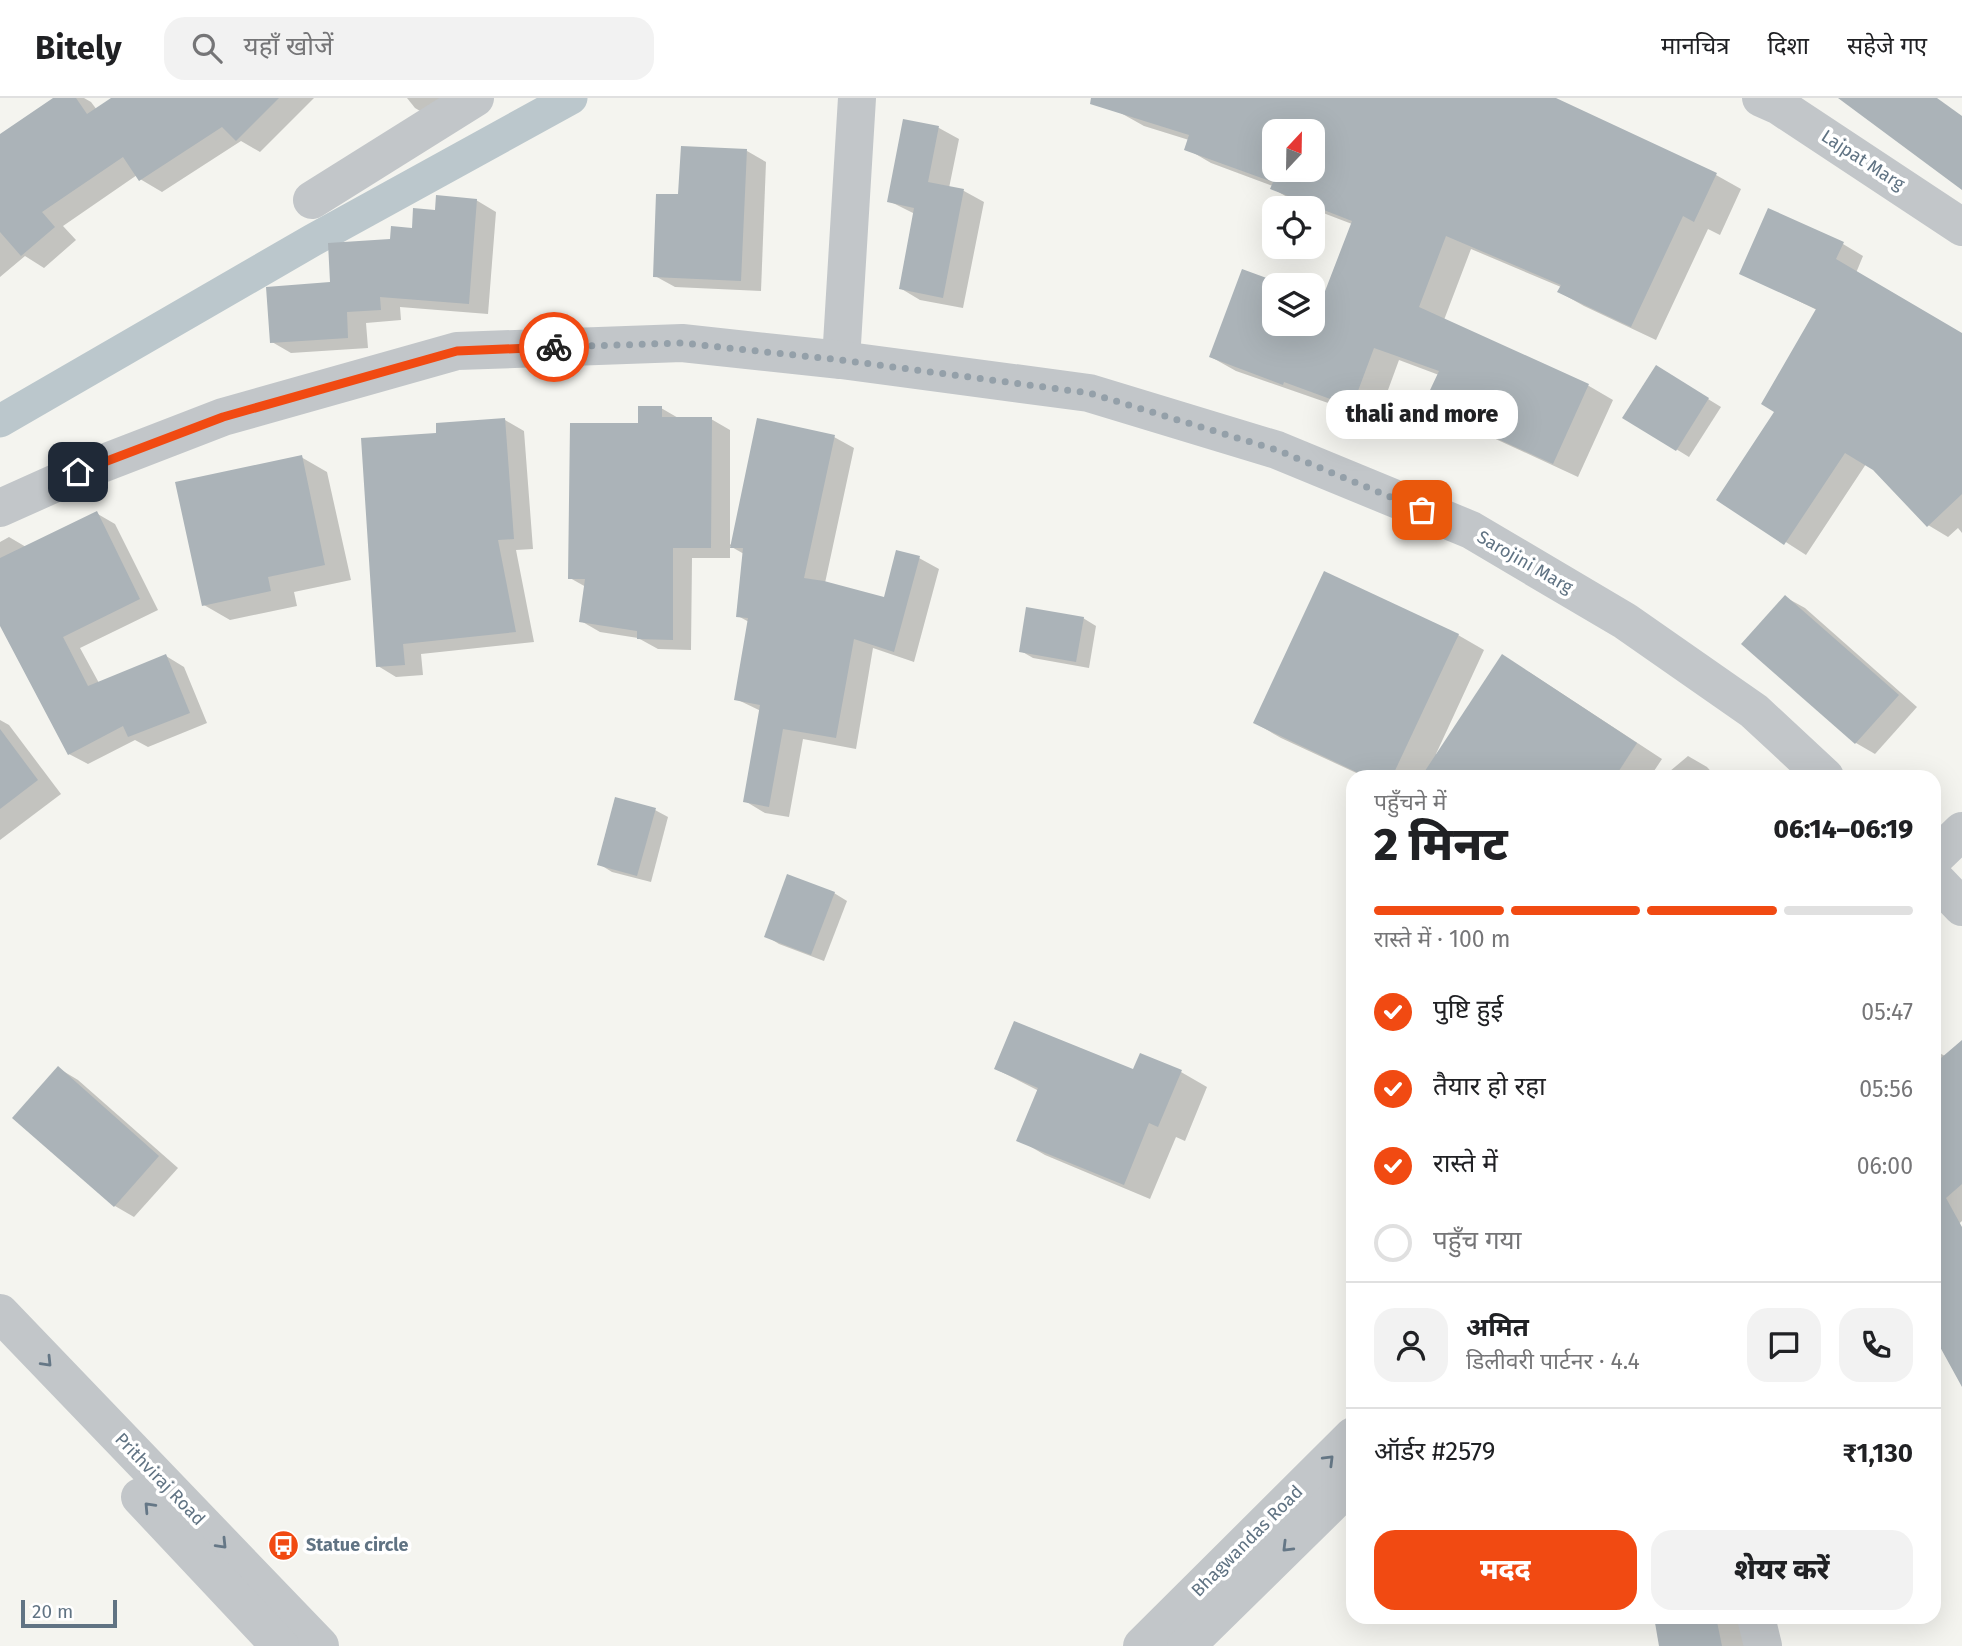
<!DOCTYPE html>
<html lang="hi">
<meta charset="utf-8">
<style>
body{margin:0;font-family:"Fira Sans","Noto Sans Devanagari",sans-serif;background:#f2f2f2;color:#202124;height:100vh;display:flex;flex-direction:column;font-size:26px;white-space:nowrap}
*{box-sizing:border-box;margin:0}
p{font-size:23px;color:#757577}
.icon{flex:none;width:38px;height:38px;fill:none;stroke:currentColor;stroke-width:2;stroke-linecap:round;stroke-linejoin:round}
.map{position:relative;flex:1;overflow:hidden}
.details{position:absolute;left:1346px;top:672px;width:595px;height:854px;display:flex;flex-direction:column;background:#fff;border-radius:21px;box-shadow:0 7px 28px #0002}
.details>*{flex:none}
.needle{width:46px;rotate:22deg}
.controls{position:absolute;left:1262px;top:21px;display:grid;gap:14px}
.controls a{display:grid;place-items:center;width:63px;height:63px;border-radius:14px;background:#fff;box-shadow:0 7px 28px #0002;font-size:35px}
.scale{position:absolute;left:21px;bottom:18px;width:96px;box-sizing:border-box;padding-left:7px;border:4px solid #607383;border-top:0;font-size:19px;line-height:24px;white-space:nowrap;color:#607383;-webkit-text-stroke:5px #fff;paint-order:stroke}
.pin{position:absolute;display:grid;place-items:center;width:60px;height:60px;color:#fff;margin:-30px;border-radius:14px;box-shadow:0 4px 10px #0006}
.courier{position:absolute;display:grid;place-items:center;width:70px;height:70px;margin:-35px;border:5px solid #f14a12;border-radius:50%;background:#fff;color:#222;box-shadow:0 2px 9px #0007}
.bubble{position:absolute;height:49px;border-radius:21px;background:#fff;box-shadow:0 7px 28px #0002;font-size:23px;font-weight:800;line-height:49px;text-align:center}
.overview em{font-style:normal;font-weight:800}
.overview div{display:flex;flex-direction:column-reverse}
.overview{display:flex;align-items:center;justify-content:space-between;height:119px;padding:0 28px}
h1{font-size:46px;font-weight:800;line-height:52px}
.bar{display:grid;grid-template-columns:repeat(4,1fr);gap:10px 7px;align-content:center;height:84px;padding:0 28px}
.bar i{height:9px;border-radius:5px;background:#e0e0e0}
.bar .on{background:#f14a12}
.bar p{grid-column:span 4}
.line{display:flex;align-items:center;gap:18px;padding:0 28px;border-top:2px solid #e0e0e0}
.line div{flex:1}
.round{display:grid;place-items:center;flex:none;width:74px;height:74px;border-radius:21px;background:#f2f2f2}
ol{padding:0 28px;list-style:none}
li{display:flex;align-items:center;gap:21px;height:77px}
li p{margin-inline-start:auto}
li .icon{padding:7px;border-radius:50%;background:#f14a12;color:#fff;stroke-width:4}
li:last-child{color:#757577}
li i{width:38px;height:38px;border:4px solid #e0e0e0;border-radius:50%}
.button{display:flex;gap:14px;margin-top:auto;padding:14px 28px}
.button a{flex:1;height:80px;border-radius:21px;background:#f14a12;color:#fff;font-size:28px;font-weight:800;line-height:80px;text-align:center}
.button a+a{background:#f2f2f2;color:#202124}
header{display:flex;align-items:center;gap:42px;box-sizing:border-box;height:98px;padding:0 35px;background:#fff;border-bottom:2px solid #e0e0e0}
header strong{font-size:33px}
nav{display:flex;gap:38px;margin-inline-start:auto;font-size:24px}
.search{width:490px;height:63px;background:#f2f2f2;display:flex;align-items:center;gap:18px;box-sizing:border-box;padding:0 24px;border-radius:21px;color:#757577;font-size:26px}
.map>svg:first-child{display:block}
</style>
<header>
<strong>Bitely</strong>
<div class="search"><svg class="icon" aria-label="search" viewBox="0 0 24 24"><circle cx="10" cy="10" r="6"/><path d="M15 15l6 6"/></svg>यहाँ खोजें</div>
<nav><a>मानचित्र</a><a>दिशा</a><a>सहेजे गए</a></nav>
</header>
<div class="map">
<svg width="1962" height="1548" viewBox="0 0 1962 1548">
<rect width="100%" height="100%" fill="#f4f4ef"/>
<g fill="#0003" fill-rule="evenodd">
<path d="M56 0H84L91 4 97 12 115 0H314L260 54 241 43 162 94 140 81 137 77 63 128 76 142 44 170 25 158 0 179V48Z"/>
<path d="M407 0H467L437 23 415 10Z"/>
<path d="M1124 0H1551L1716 77 1741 91 1720 137 1708 131 1656 242 1584 208 1559 194 1561 189 1471 151 1444 222 1589 288 1613 302 1578 379 1450 320 1426 306 1439 277 1399 262 1377 322 1236 273 1211 259 1243 173 1281 187H1274V226H1312L1324 203 1352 126 1297 105 1272 90 1273 88 1211 65 1187 51 1189 42 1144 28 1119 14ZM1274 33H1312V72H1274Z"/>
<path d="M905 23 939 30 959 41 949 90 964 93 984 104 963 210 920 202 900 190 915 116 889 103Z"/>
<path d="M747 53 766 64 761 193 675 189 655 178 680 98Z"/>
<path d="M476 102 496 114 488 216 400 209 401 222 366 225 368 250 291 255 272 244 332 186 392 142 414 132 436 114Z"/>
<path d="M1843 146 1863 158 1856 175 1962 237V435L1958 430 1948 439 1928 427 1874 370 1866 366 1806 457 1719 401 1777 313 1817 212 1741 175Z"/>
<path d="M1669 277 1721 309 1689 359 1676 351Z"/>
<path d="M661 310 680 321H711L730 332V447L834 339 854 350 825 485 885 501 919 460 939 471 914 564 873 550 856 651 803 641 789 719 765 715 745 703 761 613 736 601 749 524 738 518 744 456 730 448V460H692L691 552 658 551 638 540 600 534 581 523 586 489 570 480 639 327Z"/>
<path d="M505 322 524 333 533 451 516 452 534 544 421 556 423 577 396 579 378 568 438 337Z"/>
<path d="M301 359 327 374 351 482 294 494 297 508 230 522 204 507Z"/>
<path d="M96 415 115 426 158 512 80 550 99 585 166 558 184 569 207 625 148 649 135 642 88 666 69 656 0 524V444L9 439 26 449Z"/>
<path d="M1785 499 1805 510 1917 609 1875 656 1856 645Z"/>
<path d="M1083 520 1096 528 1089 570 1033 560 1021 553Z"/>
<path d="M1458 537 1484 552 1436 656 1438 657 1529 574 1662 661 1650 679H1365L1281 640 1255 625Z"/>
<path d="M0 622 9 627 61 696 0 742Z"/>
<path d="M1688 658 1707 669 1716 679H1663Z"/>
<path d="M655 712 668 719 651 784 612 774 599 766Z"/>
<path d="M834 795 847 803 824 863 779 846 766 838Z"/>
<path d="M1962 944V1123L1945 1138 1934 1131V952L1945 958Z"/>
<path d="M58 970 78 982 178 1070 134 1119 115 1108Z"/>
<path d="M996 971 1181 974 1207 989 1185 1043 1176 1039 1150 1101 1045 1057 1019 1042 1039 993Z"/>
<path d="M1962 1133V1285L1943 1251 1934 1245V1150Z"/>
<path d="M1655 1519H1739L1745 1548H1661Z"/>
</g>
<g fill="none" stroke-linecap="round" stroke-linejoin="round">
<path stroke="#bbc7cc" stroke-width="33" d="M0 323 313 142 571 0"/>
</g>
<g fill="#abb3b8" fill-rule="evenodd">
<path d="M53 0H76L87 16 111 0H279L236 43 222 29 139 83 123 59 42 114 55 129 21 158 0 134V36Z"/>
<path d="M1091 0H1556L1717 75 1694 124 1683 118 1631 229 1557 194 1561 187 1446 138 1419 209 1589 286 1553 366 1423 307 1439 273 1374 250 1352 309 1284 284 1283 287 1209 259 1242 171 1286 187H1274V226H1312V197L1322 201 1352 123 1270 91 1273 84 1184 52 1189 37 1090 6ZM1274 33H1312V72H1274Z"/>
<path d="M1838 0H1937L1962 18V92Z"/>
<path d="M903 21 939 28 928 84 964 91 943 200 899 191 914 110 887 104Z"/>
<path d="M681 48 747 51 741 183 653 179 656 96H678Z"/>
<path d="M436 97 477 101 469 206 380 199 381 212 347 214 348 240 270 245 266 189 330 184 328 145 390 141 391 128 412 130 413 110 435 112Z"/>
<path d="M1768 110 1844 144 1836 161 1962 235V396L1927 429 1873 372 1845 355 1784 447 1716 402 1774 314 1761 306 1816 211 1739 176Z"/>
<path d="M1656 267 1709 300 1676 353 1622 320Z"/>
<path d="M638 308H662V319H712L711 450H673V542L637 541V533L579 524 585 481H568L570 325H638Z"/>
<path d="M505 320 514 441 498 442 516 534 403 546 405 567 376 569 361 340 436 335V325Z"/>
<path d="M757 320 835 337 804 480 824 483 884 499 896 452 920 458 894 554 854 541 836 640 783 631 769 709 743 704 760 607 734 602 748 520 736 519 743 450H730Z"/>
<path d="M302 357 325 467 268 479 271 493 202 508 175 384Z"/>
<path d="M97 413 140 501 63 539 88 588 166 556 190 615 128 639 123 628 68 657 0 528V460Z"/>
<path d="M1324 473 1459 536 1392 679H1367L1253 625Z"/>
<path d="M1785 497 1899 597 1855 646 1741 546Z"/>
<path d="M1026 509 1084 519 1076 564 1019 554Z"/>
<path d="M1502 556 1637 645 1615 679H1421Z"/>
<path d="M0 631 38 682 0 711Z"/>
<path d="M615 699 656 710 637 778 597 767Z"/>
<path d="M787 776 835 794 811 857 764 839Z"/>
<path d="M1014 923 1133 971 1140 955 1182 972 1158 1029 1149 1025 1124 1087 1016 1043 1038 990 994 971Z"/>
<path d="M1962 942V1086L1946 1100 1962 1129V1289L1934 1238V966Z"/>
<path d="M58 968 159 1058 114 1109 12 1020Z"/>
<path d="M1654 1519H1716L1722 1548H1659Z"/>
</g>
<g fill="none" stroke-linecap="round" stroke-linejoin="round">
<g stroke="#c2c6c9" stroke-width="38">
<path d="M1761 0 1779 8 1962 129"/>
<path d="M312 102 475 0"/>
<path d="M841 262 857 0"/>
<path d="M0 410 78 375 223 319 457 253 682 245 841 262 1089 295 1277 352 1471 432 1625 523 1754 613 1825 679"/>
<path d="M1934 760 1962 733"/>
<path d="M1934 780 1962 809"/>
<path d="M0 1215 320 1548"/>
<path d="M140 1399 280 1548"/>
<path d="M1756 1519 1763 1548"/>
<path d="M1142 1548 1353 1338"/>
<path d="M1186 1548 1353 1384"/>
</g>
</g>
<defs><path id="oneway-chevron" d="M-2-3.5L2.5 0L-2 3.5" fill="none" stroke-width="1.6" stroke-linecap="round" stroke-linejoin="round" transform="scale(1.75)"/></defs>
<g stroke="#657786">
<use href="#oneway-chevron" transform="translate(47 1264) rotate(46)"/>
<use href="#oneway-chevron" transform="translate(1329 1362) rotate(-45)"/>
<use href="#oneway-chevron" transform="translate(149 1409) rotate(-133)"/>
<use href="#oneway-chevron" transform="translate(222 1446) rotate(46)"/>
<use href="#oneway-chevron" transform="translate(1287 1449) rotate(135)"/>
</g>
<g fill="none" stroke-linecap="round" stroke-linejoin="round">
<path stroke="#94a0a9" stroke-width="7" stroke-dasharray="0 12.6" d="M554 249 682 245 841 262 1089 295 1277 352 1422 412"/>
<path stroke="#f14a12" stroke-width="9" d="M78 374 223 319 457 253 554 249"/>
</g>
<defs>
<symbol id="bus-disc" viewBox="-11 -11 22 22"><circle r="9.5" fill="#f14a12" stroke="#fff"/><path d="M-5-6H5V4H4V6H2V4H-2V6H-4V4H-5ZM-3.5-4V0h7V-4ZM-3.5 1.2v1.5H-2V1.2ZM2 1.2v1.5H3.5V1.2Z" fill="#fff"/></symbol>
</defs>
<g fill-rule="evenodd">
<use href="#bus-disc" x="266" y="1430" width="35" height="35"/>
</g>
<g text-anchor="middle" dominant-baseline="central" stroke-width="7" stroke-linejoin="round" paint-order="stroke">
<g font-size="18" fill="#607383" stroke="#fff">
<text transform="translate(1863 62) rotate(33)">Lajpat Marg</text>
<text transform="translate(1525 464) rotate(30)">Sarojini Marg</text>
<text transform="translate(160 1381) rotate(46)">Prithviraj Road</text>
<text transform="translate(1247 1443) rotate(-45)">Bhagwandas Road</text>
</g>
<g font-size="18" font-weight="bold" fill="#607383" stroke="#fff" text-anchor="start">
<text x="306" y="1447">Statue circle</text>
</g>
</g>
</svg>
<div class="controls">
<a><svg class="needle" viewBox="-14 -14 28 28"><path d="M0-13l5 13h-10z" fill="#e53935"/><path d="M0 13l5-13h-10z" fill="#757577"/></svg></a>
<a><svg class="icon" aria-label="locate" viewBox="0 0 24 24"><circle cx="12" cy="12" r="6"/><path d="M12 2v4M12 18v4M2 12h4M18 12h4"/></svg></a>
<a><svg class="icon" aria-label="layers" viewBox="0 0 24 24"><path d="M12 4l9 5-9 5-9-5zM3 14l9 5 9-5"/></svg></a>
</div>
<div class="scale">20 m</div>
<div class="pin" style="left:1422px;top:412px;background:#ea580c"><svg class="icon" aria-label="bag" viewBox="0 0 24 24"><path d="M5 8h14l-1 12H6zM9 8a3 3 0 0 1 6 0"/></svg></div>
<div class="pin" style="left:78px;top:374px;background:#1f2937"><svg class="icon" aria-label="home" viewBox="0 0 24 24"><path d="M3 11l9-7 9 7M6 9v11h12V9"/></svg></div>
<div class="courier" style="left:554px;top:249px"><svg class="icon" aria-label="bike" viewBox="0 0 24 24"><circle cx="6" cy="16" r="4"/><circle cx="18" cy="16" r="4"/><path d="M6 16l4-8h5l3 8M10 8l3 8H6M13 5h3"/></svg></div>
<div class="bubble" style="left:1326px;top:292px;width:192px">thali and more</div>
<section class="details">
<div class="overview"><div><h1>2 मिनट</h1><p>पहुँचने में</p></div><em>06:14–06:19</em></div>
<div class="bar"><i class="on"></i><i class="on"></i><i class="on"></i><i></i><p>रास्ते में · 100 m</p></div>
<ol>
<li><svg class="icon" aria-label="check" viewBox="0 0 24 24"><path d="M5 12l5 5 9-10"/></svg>पुष्टि हुई<p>05:47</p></li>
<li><svg class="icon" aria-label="check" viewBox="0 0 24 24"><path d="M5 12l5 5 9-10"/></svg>तैयार हो रहा<p>05:56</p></li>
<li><svg class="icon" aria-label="check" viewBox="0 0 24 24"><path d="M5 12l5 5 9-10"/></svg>रास्ते में<p>06:00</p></li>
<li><i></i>पहुँच गया</li>
</ol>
<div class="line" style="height:126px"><a class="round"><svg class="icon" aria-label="person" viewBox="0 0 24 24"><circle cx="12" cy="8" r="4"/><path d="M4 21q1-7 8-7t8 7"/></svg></a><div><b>अमित</b><p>डिलीवरी पार्टनर · 4.4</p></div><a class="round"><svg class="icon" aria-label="chat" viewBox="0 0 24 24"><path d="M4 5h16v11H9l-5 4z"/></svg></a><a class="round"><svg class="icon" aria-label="phone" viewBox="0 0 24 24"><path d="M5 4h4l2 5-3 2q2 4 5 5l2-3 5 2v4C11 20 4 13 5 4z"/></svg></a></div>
<div class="line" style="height:91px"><div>ऑर्डर #2579</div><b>₹1,130</b></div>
<div class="button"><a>मदद</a><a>शेयर करें</a></div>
</section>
</div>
